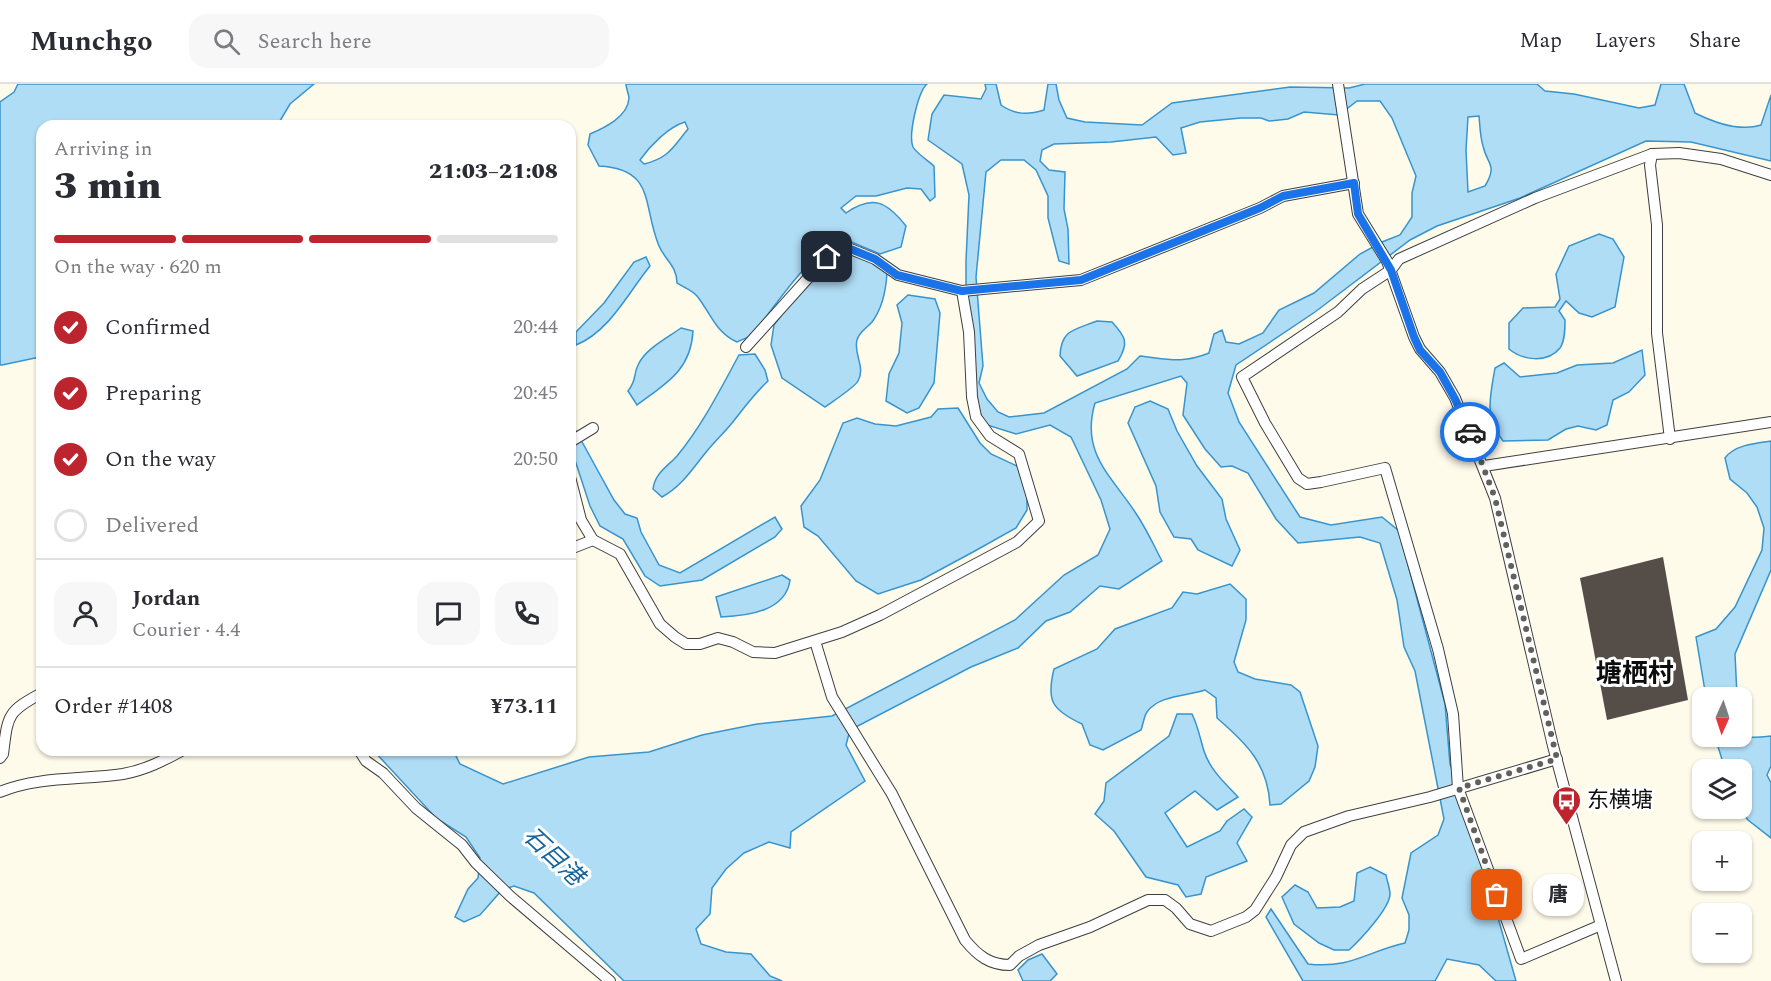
<!DOCTYPE html>
<meta charset="utf-8">
<style>
body{margin:0;font-family:Spectral,"Noto Sans SC",serif;background:#f7f7f7;color:#2b2b33;height:100vh;display:flex;flex-direction:column;font-size:22px;white-space:nowrap}
*{box-sizing:border-box;margin:0}
p{font-size:20px;color:#7c7c81}
.icon{flex:none;width:33px;height:33px;fill:none;stroke:currentColor;stroke-width:2;stroke-linecap:round;stroke-linejoin:round}
.map{position:relative;flex:1;overflow:hidden}
.side{position:absolute;left:36px;top:36px;width:540px;height:636px;display:flex;flex-direction:column;background:#fff;border-radius:18px;box-shadow:0 2px 4px #0004}
.side>*{flex:none}
.needle{width:39px;rotate:183deg}
.tools{position:absolute;left:1692px;top:603px;display:grid;gap:12px}
.tools a{display:grid;place-items:center;width:60px;height:60px;border-radius:12px;background:#fff;box-shadow:0 2px 4px #0004;font-size:30px}
.pin{position:absolute;display:grid;place-items:center;width:51px;height:51px;color:#fff;margin:-26px;border-radius:12px;box-shadow:0 3px 9px #0006}
.courier{position:absolute;display:grid;place-items:center;width:60px;height:60px;margin:-30px;border:4px solid #1a73e8;border-radius:50%;background:#fff;color:#222;box-shadow:0 2px 8px #0007}
.bubble{position:absolute;height:42px;border-radius:18px;background:#fff;box-shadow:0 2px 4px #0004;font-size:20px;font-weight:800;line-height:42px;text-align:center}
.head em{font-style:normal;font-weight:800}
.head div{display:flex;flex-direction:column-reverse}
.head{display:flex;align-items:center;justify-content:space-between;height:102px;padding:0 18px}
h1{font-size:39px;font-weight:800;line-height:45px}
.bar{display:grid;grid-template-columns:repeat(4,1fr);gap:9px 6px;align-content:center;height:72px;padding:0 18px}
.bar i{height:8px;border-radius:4px;background:#e1e1e2}
.bar .on{background:#bc242e}
.bar p{grid-column:span 4}
.line{display:flex;align-items:center;gap:15px;padding:0 18px;border-top:2px solid #e1e1e2}
.line div{flex:1}
.round{display:grid;place-items:center;flex:none;width:63px;height:63px;border-radius:18px;background:#f7f7f7}
ol{padding:0 18px;list-style:none}
li{display:flex;align-items:center;gap:18px;height:66px}
li p{margin-inline-start:auto}
li .icon{padding:6px;border-radius:50%;background:#bc242e;color:#fff;stroke-width:4}
li:last-child{color:#7c7c81}
li i{width:33px;height:33px;border:3px solid #e1e1e2;border-radius:50%}
header{display:flex;align-items:center;gap:36px;box-sizing:border-box;height:84px;padding:0 30px;background:#fff;border-bottom:2px solid #e1e1e2}
header strong{font-size:28px}
nav{display:flex;gap:33px;margin-inline-start:auto;font-size:21px}
.search{width:420px;height:54px;background:#f7f7f7;display:flex;align-items:center;gap:15px;box-sizing:border-box;padding:0 21px;border-radius:18px;color:#7c7c81;font-size:22px}
.map>svg:first-child{display:block}
</style>
<header>
<strong>Munchgo</strong>
<div class="search"><svg class="icon" aria-label="search" viewBox="0 0 24 24"><circle cx="10" cy="10" r="6"/><path d="M15 15l6 6"/></svg>Search here</div>
<nav><a>Map</a><a>Layers</a><a>Share</a></nav>
</header>
<div class="map">
<svg width="1771" height="897" viewBox="0 0 1771 897">
<rect width="100%" height="100%" fill="#fffbeb"/>
<g fill="#b0ddf6" stroke="#3794cd" stroke-width="1.5" fill-rule="evenodd">
<path d="M18 0H314L290 20 277 42H42V275L35 274 2 281H0V18L14 8Z"/>
<path d="M626 0H927C918 8 908 51 913 63 917 70 929 77 934 82L935 113 930 117 921 105 907 104 876 112H856L841 124 846 129C873 110 887 118 906 142L901 163 880 170 842 154C803 176 779 218 751 252L737 258C715 248 710 228 697 212 692 206 683 203 677 199 677 182 665 176 659 162 642 121 656 85 599 82L588 61 590 50C604 44 628 33 629 14 629 11 626 4 626 0ZM685 38 688 45C673 63 669 74 644 80L640 76C650 62 668 43 685 38Z"/>
<path d="M985 0H996L1001 21C1015 31 1028 31 1044 26L1048 0H1056L1059 16 1067 34 1085 38 1142 41 1172 19 1290 3 1349 4 1365 0H1537L1545 7 1574 10 1639 24 1655 21 1661 0H1684L1695 29C1715 39 1739 48 1761 41L1771 11V77L1691 58 1646 57 1520 114 1437 142 1410 156 1315 228 1236 281 1228 309 1239 338 1300 433 1331 441 1382 433 1399 447 1445 620 1450 680 1475 753 1516 897H1496L1479 881 1447 875 1435 897H1303L1266 833 1271 825 1308 880C1351 885 1368 867 1405 859L1409 846V831L1402 814 1411 769 1438 751 1444 735 1415 587 1404 563 1397 516 1380 459 1360 453 1298 459 1276 435 1248 389 1232 382 1221 383 1205 365 1183 331 1187 299 1181 292 1095 319C1080 370 1112 392 1137 431 1147 446 1154 462 1162 477L1119 505 1100 502 1070 528 1046 537 1018 564 971 583 850 646 846 661 865 697 791 748 790 764 769 758 744 769 726 785 712 804 710 830 696 845 701 860 726 868 751 870 770 892 782 897H624L534 809 514 802 502 806 480 831 464 838 455 833 468 805 478 794 480 774 466 753 436 734 373 666H453L460 680 503 700 589 673 649 668 702 651 757 640 832 632 1015 536 1064 491 1098 471 1110 445 1101 416 1071 353 1050 341 1016 350 984 340 972 304 966 255V177L969 111 962 80 928 56 932 30 944 11 981 15 986 5ZM1357 17H1380L1392 34 1416 92 1412 109V133L1400 151 1382 158 1360 170 1314 209 1279 226 1263 249 1239 260 1226 258 1222 246 1214 250 1209 269C1182 280 1168 275 1140 272L1127 285 1044 329 1009 333 998 328 987 315 979 299 983 282 976 193 986 88 1001 76H1024L1036 86 1048 112V134L1059 177 1069 180 1068 145 1064 125 1065 88 1049 86 1040 77 1042 66 1054 60 1111 58 1156 53 1173 71 1186 69 1181 44 1200 38 1241 34H1261L1269 37 1288 35 1304 28 1339 31ZM1479 32C1480 42 1480 52 1483 62 1487 81 1498 80 1485 102L1468 108 1466 66 1468 33Z"/>
<path d="M1599 150 1613 155 1624 173 1615 223 1592 233 1579 229 1566 217 1559 227 1565 236C1565 245 1565 257 1560 264 1547 280 1522 276 1509 265V239L1523 224 1555 223 1560 215 1556 190 1569 162Z"/>
<path d="M842 163 873 177 887 189C886 205 882 225 872 238 867 244 859 248 857 256 853 270 866 283 858 297 854 304 833 317 825 323L782 294 771 261 774 241 829 168Z"/>
<path d="M646 173 650 182C628 209 609 248 576 261V248L604 219 634 178Z"/>
<path d="M908 211 935 215 940 229 934 299 919 324 907 329 886 317 889 290 899 269 902 239 897 221Z"/>
<path d="M1097 237 1112 238C1126 253 1129 259 1118 277L1077 292 1060 272C1061 245 1075 246 1097 237Z"/>
<path d="M681 244 693 247C691 287 665 300 637 321L628 307C637 296 633 291 638 281 645 265 667 254 681 244Z"/>
<path d="M1642 266 1645 291 1629 308 1613 316 1607 341 1596 346 1578 342 1566 345 1548 356 1503 357C1484 332 1490 314 1495 284L1504 279 1520 293 1557 289 1577 281 1613 279Z"/>
<path d="M755 270 765 286 768 297C754 310 744 324 732 339 724 349 715 357 707 367 692 385 683 401 662 413L653 405C655 389 667 383 677 372 703 340 720 306 739 271Z"/>
<path d="M1150 317 1168 325 1177 347 1197 382 1222 415 1226 435 1240 466 1232 482 1198 466 1191 455 1174 453 1160 428 1156 402 1128 339 1135 323Z"/>
<path d="M958 324 980 359 991 370 1019 383 1027 399V426L1016 444 973 468 921 496 878 510 856 497 818 452 804 443 801 422 820 396 843 339 857 334 875 340 896 342 931 333 938 325Z"/>
<path d="M570 336 614 416 625 430 637 434 641 448 659 481 680 489 775 433 782 445 775 453 702 496 660 502 645 492 623 455 600 442 590 422 570 361Z"/>
<path d="M1771 357V486L1735 570 1737 612 1706 613 1696 553 1716 545 1735 523 1762 466 1764 444 1757 423 1747 409 1730 395 1725 374C1734 361 1756 359 1771 357Z"/>
<path d="M782 491 790 496C786 527 748 532 721 533L716 513Z"/>
<path d="M1230 500 1246 515V536L1234 578 1238 588 1255 595 1291 601 1300 608 1318 662 1315 683 1309 697 1281 720 1270 721C1268 680 1246 659 1217 634L1216 614 1205 606C1187 612 1159 611 1147 628 1144 632 1143 641 1141 646L1103 666 1090 661 1082 640C1052 626 1046 617 1054 585L1097 565 1115 545 1172 524 1183 508 1197 510Z"/>
<path d="M1177 630H1192C1198 642 1200 654 1204 667 1210 686 1225 699 1238 713L1217 726 1195 707 1165 729 1187 763 1220 747 1227 737 1244 725 1252 733 1237 759 1247 777 1206 793 1201 810 1186 813 1178 801 1146 793 1114 747 1095 730 1104 717 1106 699 1169 652Z"/>
<path d="M1771 652V682L1767 691 1771 699V754L1748 736 1739 725 1742 724V686L1725 685 1715 653C1734 652 1751 655 1771 652Z"/>
<path d="M1370 783 1386 791C1387 797 1390 804 1390 810 1390 824 1360 856 1349 866H1334L1319 859 1294 840 1282 813 1295 801 1308 808 1317 824 1340 823 1354 817 1357 789Z"/>
<path d="M1042 870 1057 890 1050 897H1023L1018 886 1028 876Z"/>
</g>
<path fill="#554d48" d="M1663 473 1688 616 1607 636 1580 494Z"/>
<g fill="none" stroke-linecap="round" stroke-linejoin="round">
<defs>
<g id="street">
<path d="M1338 0 1358 130 1387 177 1414 253 1420 265 1440 288 1455 314 1495 414 1553 662 1616 897"/>
<path d="M1652 70 1650 81 1657 141V249L1670 355"/>
<path d="M746 263 827 173 841 164H848L875 175 898 191 962 207 1081 196 1260 124 1283 112 1354 99"/>
<path d="M570 358 593 344"/>
<path d="M1484 382 1771 338"/>
<path d="M570 393 581 436 593 456 620 470 660 540 675 553 686 560H700L718 554 733 558 753 568 775 569 842 548 880 531 1017 458 1039 437 1019 370 990 352 976 333 972 313 969 248 962 207"/>
<path d="M570 465 593 456"/>
<path d="M815 557 832 613 892 710 965 856C978 872 990 881 1010 881L1019 872 1039 861 1090 843 1148 816H1165L1176 824 1190 840 1211 847 1246 833 1255 826 1276 793 1291 761 1304 748 1349 732 1430 713 1557 675"/>
<path d="M359 666 366 677 383 689 416 724 462 761 476 779 510 812 610 897"/>
<path d="M0 674 3 670C8 632 6 628 42 609"/>
<path d="M0 708C38 692 83 696 123 690 145 686 163 677 183 666"/>
<path d="M1601 841 1521 875 1458 704 1453 630 1438 565 1385 384 1321 398 1307 400 1298 394 1265 339 1242 293 1338 228 1362 205 1391 186 1399 175 1535 114 1652 70 1679 69 1721 75 1771 91"/>
</g>
</defs>
<use href="#street" stroke="#3f3f3f" stroke-width="12"/>
<use href="#street" stroke="#fff" stroke-width="10"/>
</g>
<g fill="none" stroke-linecap="round" stroke-linejoin="round">
<path stroke="#61605a" stroke-width="6" stroke-dasharray="0 10.8" d="M1470 348 1495 414 1557 675 1459 704 1497 811"/>
<path stroke="#1a73e8" stroke-width="8" d="M827 173 841 164H848L875 175 897 191 962 207 1081 196 1260 124 1283 112 1354 99 1358 130 1391 186 1414 253 1420 266 1440 288 1455 315 1470 348"/>
</g>
<defs>
<symbol id="bus-pin" viewBox="-11 -11 22 30"><path d="M0 17L-7.5 6A9.5 9.5 0 1 1 7.5 6Z" fill="#bc242e" stroke="#fff"/><path d="M-5-6H5V4H4V6H2V4H-2V6H-4V4H-5ZM-3.5-4V0h7V-4ZM-3.5 1.2v1.5H-2V1.2ZM2 1.2v1.5H3.5V1.2Z" fill="#fff"/></symbol>
</defs>
<g fill-rule="evenodd">
<use href="#bus-pin" x="1550" y="700" width="33" height="45"/>
</g>
<g text-anchor="middle" dominant-baseline="central" stroke-width="6" stroke-linejoin="round" paint-order="stroke">
<g font-size="22" fill="#0c0c0c" stroke="#fff" text-anchor="start">
<text x="1587" y="716">东横塘</text>
</g>
<g font-size="24" font-style="italic" fill="#16659d" stroke="#fff">
<text transform="translate(553 773) rotate(43)">石目港</text>
</g>
<g font-size="26" font-weight="bold" fill="#0c0c0c" stroke="#fff">
<text x="1635" y="590">塘栖村</text>
</g>
</g>
</svg>
<div class="tools">
<a><svg class="needle" viewBox="-14 -14 28 28"><path d="M0-13l5 13h-10z" fill="#e53935"/><path d="M0 13l5-13h-10z" fill="#7c7c81"/></svg></a>
<a><svg class="icon" aria-label="layers" viewBox="0 0 24 24"><path d="M12 4l9 5-9 5-9-5zM3 14l9 5 9-5"/></svg></a>
<a>+</a>
<a>−</a>
</div>
<div class="pin" style="left:1497px;top:811px;background:#ea580c"><svg class="icon" aria-label="bag" viewBox="0 0 24 24"><path d="M5 8h14l-1 12H6zM9 8a3 3 0 0 1 6 0"/></svg></div>
<div class="pin" style="left:827px;top:173px;background:#1f2937"><svg class="icon" aria-label="home" viewBox="0 0 24 24"><path d="M3 11l9-7 9 7M6 9v11h12V9"/></svg></div>
<div class="courier" style="left:1470px;top:348px"><svg class="icon" aria-label="car" viewBox="0 0 24 24"><path d="M5 17H2v-5l4-1 3-4h7l3 4 3 1v5h-3M9 17h6M6 11h13"/><circle cx="7" cy="17" r="2"/><circle cx="17" cy="17" r="2"/></svg></div>
<div class="bubble" style="left:1533px;top:790px;width:51px">唐</div>
<section class="side">
<div class="head"><div><h1>3 min</h1><p>Arriving in</p></div><em>21:03–21:08</em></div>
<div class="bar"><i class="on"></i><i class="on"></i><i class="on"></i><i></i><p>On the way · 620 m</p></div>
<ol>
<li><svg class="icon" aria-label="check" viewBox="0 0 24 24"><path d="M5 12l5 5 9-10"/></svg>Confirmed<p>20:44</p></li>
<li><svg class="icon" aria-label="check" viewBox="0 0 24 24"><path d="M5 12l5 5 9-10"/></svg>Preparing<p>20:45</p></li>
<li><svg class="icon" aria-label="check" viewBox="0 0 24 24"><path d="M5 12l5 5 9-10"/></svg>On the way<p>20:50</p></li>
<li><i></i>Delivered</li>
</ol>
<div class="line" style="height:108px"><a class="round"><svg class="icon" aria-label="person" viewBox="0 0 24 24"><circle cx="12" cy="8" r="4"/><path d="M4 21q1-7 8-7t8 7"/></svg></a><div><b>Jordan</b><p>Courier · 4.4</p></div><a class="round"><svg class="icon" aria-label="chat" viewBox="0 0 24 24"><path d="M4 5h16v11H9l-5 4z"/></svg></a><a class="round"><svg class="icon" aria-label="phone" viewBox="0 0 24 24"><path d="M5 4h4l2 5-3 2q2 4 5 5l2-3 5 2v4C11 20 4 13 5 4z"/></svg></a></div>
<div class="line" style="height:78px"><div>Order #1408</div><b>¥73.11</b></div>
</section>
</div>
